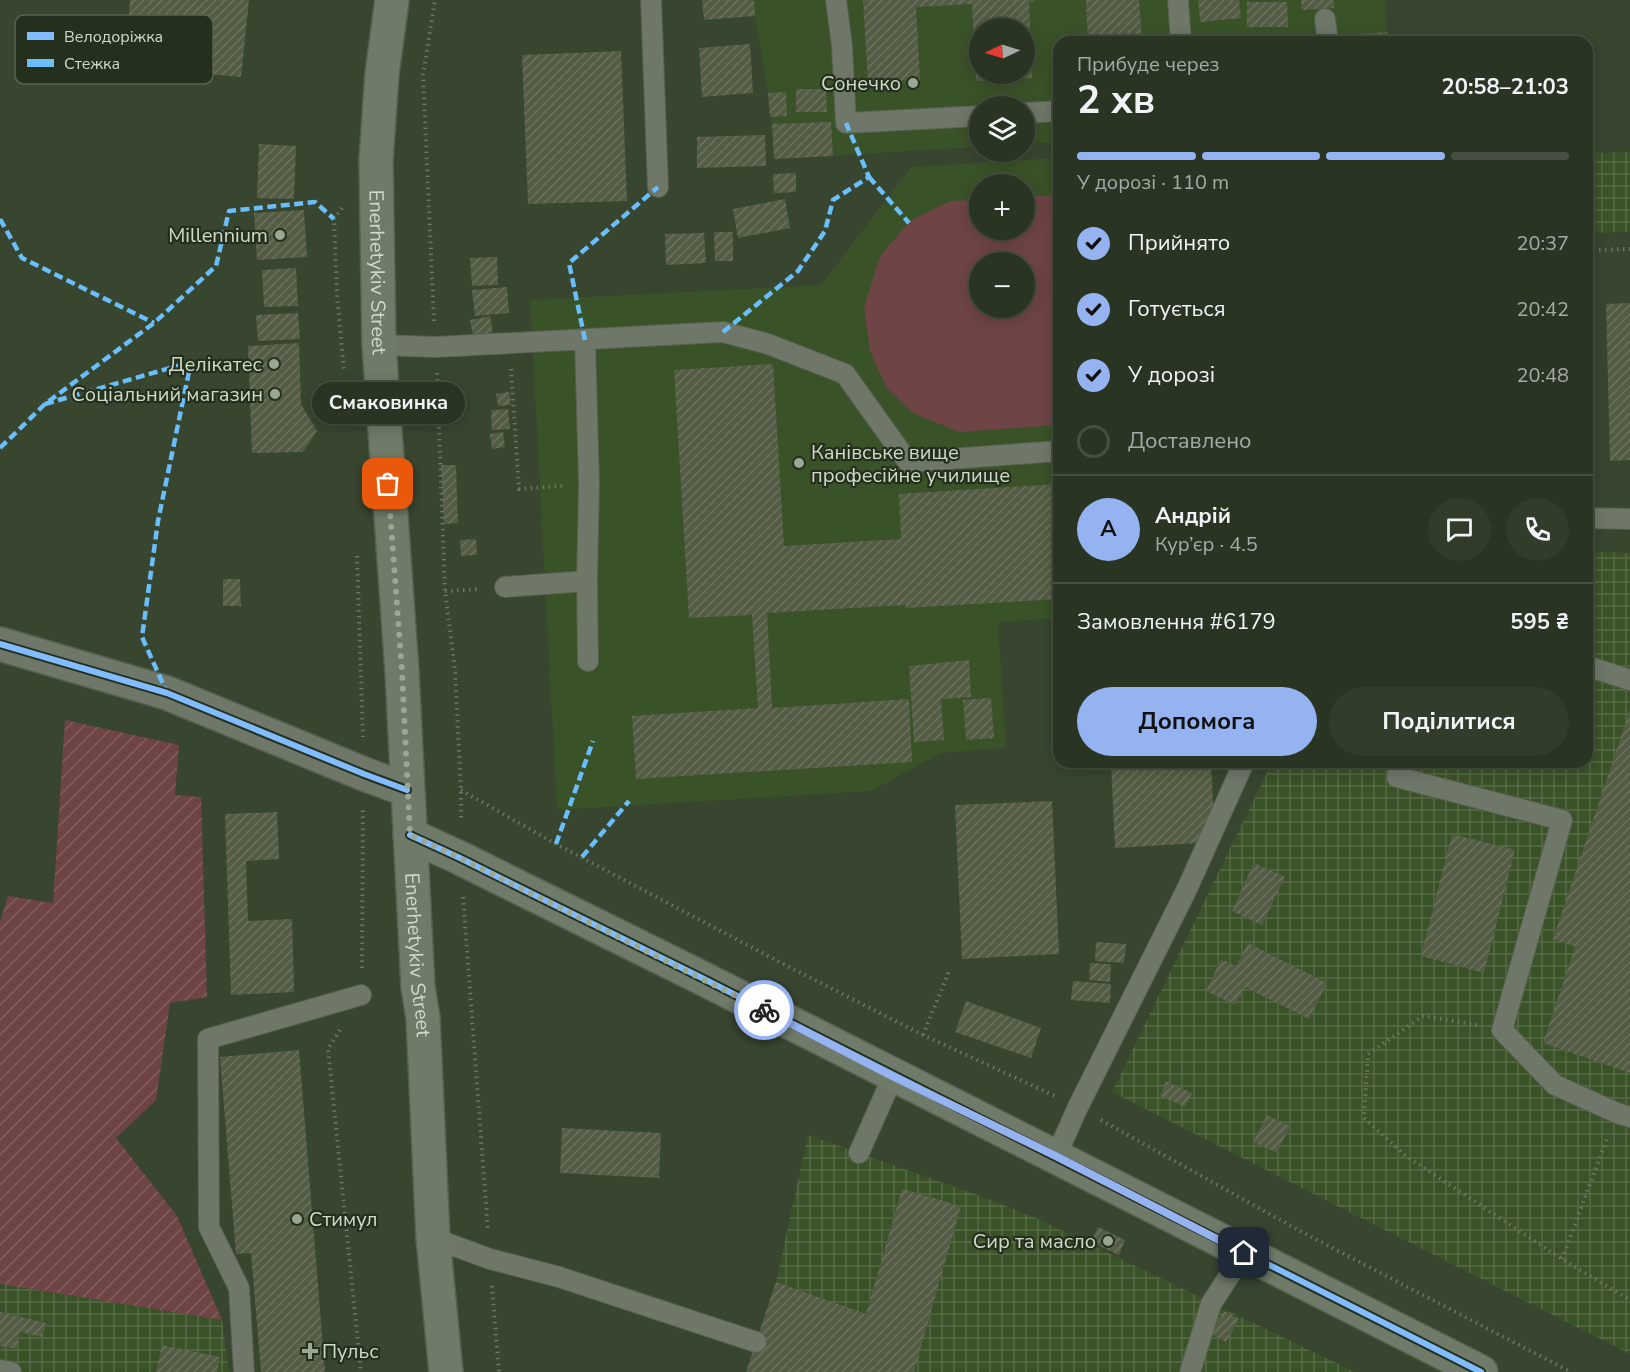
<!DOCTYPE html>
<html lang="uk">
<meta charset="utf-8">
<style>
body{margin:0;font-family:"Nunito Sans",sans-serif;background:#323c2b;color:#f1f3f6;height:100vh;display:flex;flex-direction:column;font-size:22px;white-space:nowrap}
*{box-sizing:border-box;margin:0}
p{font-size:20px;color:#a5aaa6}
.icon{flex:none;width:33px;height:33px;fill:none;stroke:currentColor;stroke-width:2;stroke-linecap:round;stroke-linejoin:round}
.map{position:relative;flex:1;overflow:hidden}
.sheet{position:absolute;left:1053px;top:36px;width:540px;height:732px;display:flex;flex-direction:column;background:#2a3423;border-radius:18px;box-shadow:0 3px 15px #0003,0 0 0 2px #464f41}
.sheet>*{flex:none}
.needle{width:39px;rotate:266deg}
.fabs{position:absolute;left:969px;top:18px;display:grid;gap:12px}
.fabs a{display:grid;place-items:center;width:66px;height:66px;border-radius:50%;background:#2a3423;box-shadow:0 3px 15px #0003,0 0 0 2px #464f41;font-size:30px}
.pin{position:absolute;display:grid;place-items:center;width:51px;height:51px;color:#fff;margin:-26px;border-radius:12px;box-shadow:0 3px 9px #0006}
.courier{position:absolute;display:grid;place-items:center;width:60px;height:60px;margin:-30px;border:4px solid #95b2f1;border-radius:50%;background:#fff;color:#222;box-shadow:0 2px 8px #0007}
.bubble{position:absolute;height:42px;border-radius:21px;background:#2a3423;box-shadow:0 3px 15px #0003,0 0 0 2px #464f41;font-size:20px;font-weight:700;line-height:42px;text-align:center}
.summary em{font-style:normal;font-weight:700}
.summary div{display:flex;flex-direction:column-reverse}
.summary{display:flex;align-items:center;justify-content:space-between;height:102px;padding:0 24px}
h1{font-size:39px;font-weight:700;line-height:45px}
.bar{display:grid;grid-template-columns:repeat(4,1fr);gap:9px 6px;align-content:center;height:72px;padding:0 24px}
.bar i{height:8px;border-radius:4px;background:#464f41}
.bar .current{background:#95b2f1}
.bar p{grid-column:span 4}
.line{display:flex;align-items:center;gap:15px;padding:0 24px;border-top:2px solid #464f41}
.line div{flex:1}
.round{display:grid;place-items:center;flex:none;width:63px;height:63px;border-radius:32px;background:#323c2b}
ol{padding:0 24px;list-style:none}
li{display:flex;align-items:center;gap:18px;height:66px}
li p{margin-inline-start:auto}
li .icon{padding:6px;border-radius:50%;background:#95b2f1;color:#111;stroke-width:4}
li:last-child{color:#a5aaa6}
li i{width:33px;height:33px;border:3px solid #464f41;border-radius:50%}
.action{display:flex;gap:12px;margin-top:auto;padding:12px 24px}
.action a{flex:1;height:69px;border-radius:36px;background:#95b2f1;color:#111;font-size:24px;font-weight:700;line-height:69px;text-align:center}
.action a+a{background:#323c2b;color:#f1f3f6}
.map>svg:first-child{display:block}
</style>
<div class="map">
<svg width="1630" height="1372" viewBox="0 0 1630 1372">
<defs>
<pattern id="industrial-grid" width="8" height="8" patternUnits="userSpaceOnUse" patternTransform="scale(1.5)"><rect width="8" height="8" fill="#3a5228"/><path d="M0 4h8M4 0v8" fill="none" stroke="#556a46"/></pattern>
<pattern id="garden-furrows" width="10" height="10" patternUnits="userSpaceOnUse" patternTransform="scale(1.5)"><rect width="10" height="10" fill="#6e4445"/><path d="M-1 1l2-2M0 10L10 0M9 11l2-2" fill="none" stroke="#825e5e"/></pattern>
<pattern id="building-hatch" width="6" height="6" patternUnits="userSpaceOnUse" patternTransform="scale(1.5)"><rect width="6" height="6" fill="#545c45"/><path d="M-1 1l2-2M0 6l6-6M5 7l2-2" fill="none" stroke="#6b735e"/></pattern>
</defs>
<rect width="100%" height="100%" fill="#38452f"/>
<g fill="#3a5228" fill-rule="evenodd">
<path d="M752 0H1385L1388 42H1059V142L1025 144 1024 106H980L979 147 774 159 772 124 770 117 768 93ZM980 28H1024V74H980Z"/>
<path d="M1059 158V618L998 622 1006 748 941 753 871 791 557 810 530 300 821 285 911 167ZM980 184H1024V230H980ZM980 262H1024V308H980Z"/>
</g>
<g fill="url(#industrial-grid)">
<path d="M1630 152V232L1587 233V153Z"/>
<path d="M1587 551 1630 553V1354L1112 1092 1272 762H1587Z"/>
<path d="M808 1135 989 1199 1036 1218 1355 1372H746L776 1282Z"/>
<path d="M0 1284 222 1320 229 1372H11L0 1370Z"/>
</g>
<path fill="#6e4445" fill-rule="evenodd" d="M1059 195V425L959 432 913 413 886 387 870 351 864 307 880 256 910 221 950 201 979 200 980 230H1024L1025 197ZM980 262H1024V308H980Z"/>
<path fill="url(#garden-furrows)" d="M65 720 179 745 175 795 201 797 207 997 170 1003 156 1100 116 1138 177 1216 222 1320 0 1284V922L8 896 53 903Z"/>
<g fill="url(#building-hatch)" fill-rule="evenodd">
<path d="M130 0H249L241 77 124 66Z"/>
<path d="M702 0H754L755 16 704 20Z"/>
<path d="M863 0H1033L1034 2H1029L1032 78 976 81 972 4 916 7 920 80 868 82ZM980 28H1024V74H980Z"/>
<path d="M1086 0H1139L1142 42H1088Z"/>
<path d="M1198 0H1239L1241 18 1200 22Z"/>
<path d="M1301 0H1334V8L1302 10Z"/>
<path d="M1247 2H1287L1288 27H1247Z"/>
<path d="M1388 32V42H1359L1358 34Z"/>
<path d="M750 44 753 93 702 97 699 48Z"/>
<path d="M621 51 627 201 528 204 522 55Z"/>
<path d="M796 89H826L827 112H796Z"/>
<path d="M786 92 787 116 770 117 768 93Z"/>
<path d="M831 122 833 156 774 159 772 124Z"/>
<path d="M765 135 766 166 697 168V137Z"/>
<path d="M259 144 296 146 294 199 257 198Z"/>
<path d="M796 173V192L774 193 773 174Z"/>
<path d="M785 199 790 228 738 238 733 209Z"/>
<path d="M304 210 307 257 257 260 254 213Z"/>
<path d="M714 232H733V261H715Z"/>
<path d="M704 233 706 263 666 265 665 234Z"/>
<path d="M497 257 498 285 472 286 470 258Z"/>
<path d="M296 268 298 306 264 307 262 270Z"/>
<path d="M507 287 509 313 475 316 472 290Z"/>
<path d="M1630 303V460L1610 461 1606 304Z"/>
<path d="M298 313 300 339 258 341 256 315Z"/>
<path d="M490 316 493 333 473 336 470 320Z"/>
<path d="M299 343 301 404 317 431 303 452 252 453 248 346Z"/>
<path d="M773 364 784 546 901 539 899 494 1059 484V599L906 608 905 605 767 613 772 708 909 699 912 762 636 779 632 716 758 708 752 615 689 618 674 370Z"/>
<path d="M509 392 511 405 498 406 496 394Z"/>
<path d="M508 409 510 429 492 430 491 410Z"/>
<path d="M503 432 505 447 492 449 490 434Z"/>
<path d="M441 465H456L458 523 444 524Z"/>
<path d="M476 539 477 555 461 556 460 540Z"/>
<path d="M223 579H240L241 606H223Z"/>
<path d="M969 660 971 697 941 699 944 740 914 742 909 666Z"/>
<path d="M991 698 994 738 966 740 963 700Z"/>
<path d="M1630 710V1073L1543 1043 1575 947 1553 939Z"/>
<path d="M1111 762H1211L1215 842 1115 848Z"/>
<path d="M1052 801 1059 954 962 959 955 805Z"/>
<path d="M277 812 279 859 246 861 248 921 292 919 294 992 231 995 225 814Z"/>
<path d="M1452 834 1515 850 1484 973 1421 956Z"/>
<path d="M1254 863 1285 877 1262 925 1232 911Z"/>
<path d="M1096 942 1126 944 1124 963 1095 961Z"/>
<path d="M1248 943 1327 983 1309 1019 1245 987 1235 1005 1206 991 1221 959 1236 966Z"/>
<path d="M1090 963 1111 964 1110 982 1089 980Z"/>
<path d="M1073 981 1111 984 1110 1003 1071 1000Z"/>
<path d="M966 1001 1041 1028 1031 1058 955 1032Z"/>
<path d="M299 1050 325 1372H261L251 1253 236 1254 220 1057Z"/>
<path d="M1166 1081 1192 1093 1185 1107 1160 1096Z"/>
<path d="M1267 1115 1290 1126 1277 1153 1253 1142Z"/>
<path d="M562 1128 661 1133 659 1178 560 1173Z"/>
<path d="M902 1189 961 1206 914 1372H746L776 1282 866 1314Z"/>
<path d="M1098 1227 1125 1240 1119 1255 1091 1242Z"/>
<path d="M1224 1311 1239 1319 1226 1342 1211 1334Z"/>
<path d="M0 1312 46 1323 42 1337 20 1332 16 1349 0 1346Z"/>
<path d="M162 1345 220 1357 217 1372H156Z"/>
</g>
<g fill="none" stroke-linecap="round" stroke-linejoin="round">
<defs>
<g id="lane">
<path d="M651 0 658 187"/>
<path d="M836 0 842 46 846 123 980 116"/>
<path d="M1178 0 1181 42"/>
<path d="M1325 19 1328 42"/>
<path d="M1024 113 1059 111"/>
<path d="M379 345 436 347 723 332 768 344 845 374 908 462 1059 451"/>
<path d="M1587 518 1630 519"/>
<path d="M587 581 588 661"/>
<path d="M505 587 587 581 589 484 585 340"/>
<path d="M1587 666 1630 680"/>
<path d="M1401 762 1397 777 1562 820 1502 1030 1555 1085 1617 1113 1630 1117"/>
<path d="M859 1153 893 1076"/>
<path d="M1056 1156 1078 1107 1187 889 1244 762"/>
<path d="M433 1238 490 1259 559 1277 756 1342"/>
<path d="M0 1370 11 1372"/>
<path d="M244 1372 239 1288 209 1227 208 1039 361 995"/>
<path d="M1190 1372 1211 1304 1244 1253"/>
</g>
<path id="street" d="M0 644 167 693 364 774 407 790"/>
<g id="secondary">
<path id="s1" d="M392 0 382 74 376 160 379 345 402 672 418 987 423 1018 433 1238 446 1372"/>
<path d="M410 835 460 858 698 976 1481 1372"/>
</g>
</defs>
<use href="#lane" stroke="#55604d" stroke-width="22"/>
<use href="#street" stroke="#55604d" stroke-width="36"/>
<use href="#secondary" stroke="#55604d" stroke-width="36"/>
<g stroke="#6d7566" stroke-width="4" stroke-dasharray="1.5 4.5" stroke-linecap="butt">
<path d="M342 208 334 219 337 294 344 372"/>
<path d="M1587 250 1630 249"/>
<path d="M434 321 423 75 435 0"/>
<path d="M511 369 519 489 562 486"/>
<path d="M437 373 445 591 455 670 461 790V821"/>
<path d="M357 556 363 737"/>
<path d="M445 591 481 589"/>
<path d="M461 790 556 844 791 968 923 1035 1055 1096"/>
<path d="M463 897 488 1231"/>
<path d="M362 968 363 808"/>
<path d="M1477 1025 1423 1016 1368 1054 1364 1118 1406 1156 1562 1259 1630 1300"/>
<path d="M340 1030 328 1049 361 1372"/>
<path d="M923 1035 950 969"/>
<path d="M1101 1120 1300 1231 1571 1372"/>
<path d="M1562 1259 1608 1136"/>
<path d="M492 1286 499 1372"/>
</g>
<use href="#lane" stroke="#6e7768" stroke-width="20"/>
<use href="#street" stroke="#6e7768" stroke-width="33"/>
<use href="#secondary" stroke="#6f7a69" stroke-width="33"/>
<g stroke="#69befc" stroke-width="4.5" stroke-dasharray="9 4.5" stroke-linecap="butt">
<path d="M869 177 909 223"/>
<path d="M0 219 22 258 154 323"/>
<path d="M723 332 798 271 825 231 833 200 869 177 846 123"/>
<path d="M585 340 569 263 658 187"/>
<path d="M45 404 191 362 158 521 142 637 167 693"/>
<path d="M0 448 45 404 154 323 216 266 229 211 315 202 334 219"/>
<path d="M556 844 593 741"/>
<path d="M582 857 629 801"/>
</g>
<defs>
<g id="cycleway">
<path d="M0 644 167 693 364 774 407 790"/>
<path d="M410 835 460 858 698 976 1481 1372"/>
</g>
</defs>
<use href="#cycleway" stroke="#252f1e" stroke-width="10"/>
<use href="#cycleway" stroke="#80bcff" stroke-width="6"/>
</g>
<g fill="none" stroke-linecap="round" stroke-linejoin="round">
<path stroke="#9aa791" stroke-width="6" stroke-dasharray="0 10.8" d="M388 484 402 672 410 835 460 858 764 1010"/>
<path stroke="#95b2f1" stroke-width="8" d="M764 1010 892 1076 1056 1156 1244 1253"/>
</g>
<g fill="#9aa791" stroke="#252f1e" stroke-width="2">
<circle cx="913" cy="83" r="6"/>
<circle cx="280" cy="235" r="6"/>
<circle cx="274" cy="364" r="6"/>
<circle cx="275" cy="394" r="6"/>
<circle cx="799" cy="463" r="6"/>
<circle cx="297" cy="1219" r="6"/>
<circle cx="1108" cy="1241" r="6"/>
<path d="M307 1342h6v6h6v6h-6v6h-6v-6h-6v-6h6z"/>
</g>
<g text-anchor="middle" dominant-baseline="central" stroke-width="4.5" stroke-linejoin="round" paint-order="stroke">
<g font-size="20" fill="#cedcc6" stroke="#252f1e" text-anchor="end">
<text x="901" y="83">Сонечко</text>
<text x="268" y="235">Millennium</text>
<text x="262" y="364">Делікатес</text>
<text x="263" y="394">Соціальний магазин</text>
<text x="811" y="452" text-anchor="start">Канівське вище<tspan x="811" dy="23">професійне училище</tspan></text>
<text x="309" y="1219" text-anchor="start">Стимул</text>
<text x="1096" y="1241">Сир та масло</text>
<text x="322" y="1351" text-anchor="start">Пульс</text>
</g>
<g font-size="20" fill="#cedcc6" stroke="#252f1e">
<text stroke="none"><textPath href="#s1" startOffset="273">Enerhetykiv Street</textPath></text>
<text stroke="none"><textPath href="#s1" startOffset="957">Enerhetykiv Street</textPath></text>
</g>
</g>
<rect x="15" y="15" width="198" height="69" rx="9" fill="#252f1e" stroke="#586350" stroke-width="1.5"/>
<rect x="27" y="32" width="27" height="8" fill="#80bcff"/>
<rect x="27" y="59" width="27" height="8" fill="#69befc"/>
<g font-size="16" fill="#cedcc6">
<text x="64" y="42">Велодоріжка</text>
<text x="64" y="69">Стежка</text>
</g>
</svg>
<div class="fabs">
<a><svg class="needle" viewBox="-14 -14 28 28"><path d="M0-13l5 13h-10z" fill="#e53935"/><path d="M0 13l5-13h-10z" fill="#a5aaa6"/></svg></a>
<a><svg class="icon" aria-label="layers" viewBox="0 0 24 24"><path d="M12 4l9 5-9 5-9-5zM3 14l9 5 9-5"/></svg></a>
<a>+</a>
<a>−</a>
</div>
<div class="pin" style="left:388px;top:484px;background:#ea580c"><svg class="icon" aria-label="bag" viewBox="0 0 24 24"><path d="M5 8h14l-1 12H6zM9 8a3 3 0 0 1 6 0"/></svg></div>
<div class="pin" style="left:1244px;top:1253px;background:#1f2937"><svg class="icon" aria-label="home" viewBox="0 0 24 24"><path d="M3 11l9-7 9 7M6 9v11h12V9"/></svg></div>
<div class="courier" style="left:764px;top:1010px"><svg class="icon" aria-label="bike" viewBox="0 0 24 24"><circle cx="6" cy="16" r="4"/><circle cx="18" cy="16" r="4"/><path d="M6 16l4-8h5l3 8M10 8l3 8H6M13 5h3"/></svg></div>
<div class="bubble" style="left:312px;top:382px;width:153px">Смаковинка</div>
<section class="sheet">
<div class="summary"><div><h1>2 хв</h1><p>Прибуде через</p></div><em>20:58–21:03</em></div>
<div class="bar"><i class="current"></i><i class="current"></i><i class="current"></i><i></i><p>У дорозі · 110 m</p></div>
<ol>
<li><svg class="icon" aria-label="check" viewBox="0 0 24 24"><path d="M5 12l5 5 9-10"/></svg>Прийнято<p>20:37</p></li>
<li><svg class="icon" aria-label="check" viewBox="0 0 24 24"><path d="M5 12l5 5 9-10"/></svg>Готується<p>20:42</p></li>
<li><svg class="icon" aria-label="check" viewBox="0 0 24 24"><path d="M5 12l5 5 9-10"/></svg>У дорозі<p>20:48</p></li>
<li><i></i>Доставлено</li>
</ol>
<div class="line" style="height:108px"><b class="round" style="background:#95b2f1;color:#111">А</b><div><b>Андрій</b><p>Кур’єр · 4.5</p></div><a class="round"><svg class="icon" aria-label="chat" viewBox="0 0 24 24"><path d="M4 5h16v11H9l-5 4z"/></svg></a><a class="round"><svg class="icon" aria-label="phone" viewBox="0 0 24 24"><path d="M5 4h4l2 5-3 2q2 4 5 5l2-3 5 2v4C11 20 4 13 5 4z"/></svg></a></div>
<div class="line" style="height:78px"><div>Замовлення #6179</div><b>595 ₴</b></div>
<div class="action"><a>Допомога</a><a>Поділитися</a></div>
</section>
</div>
